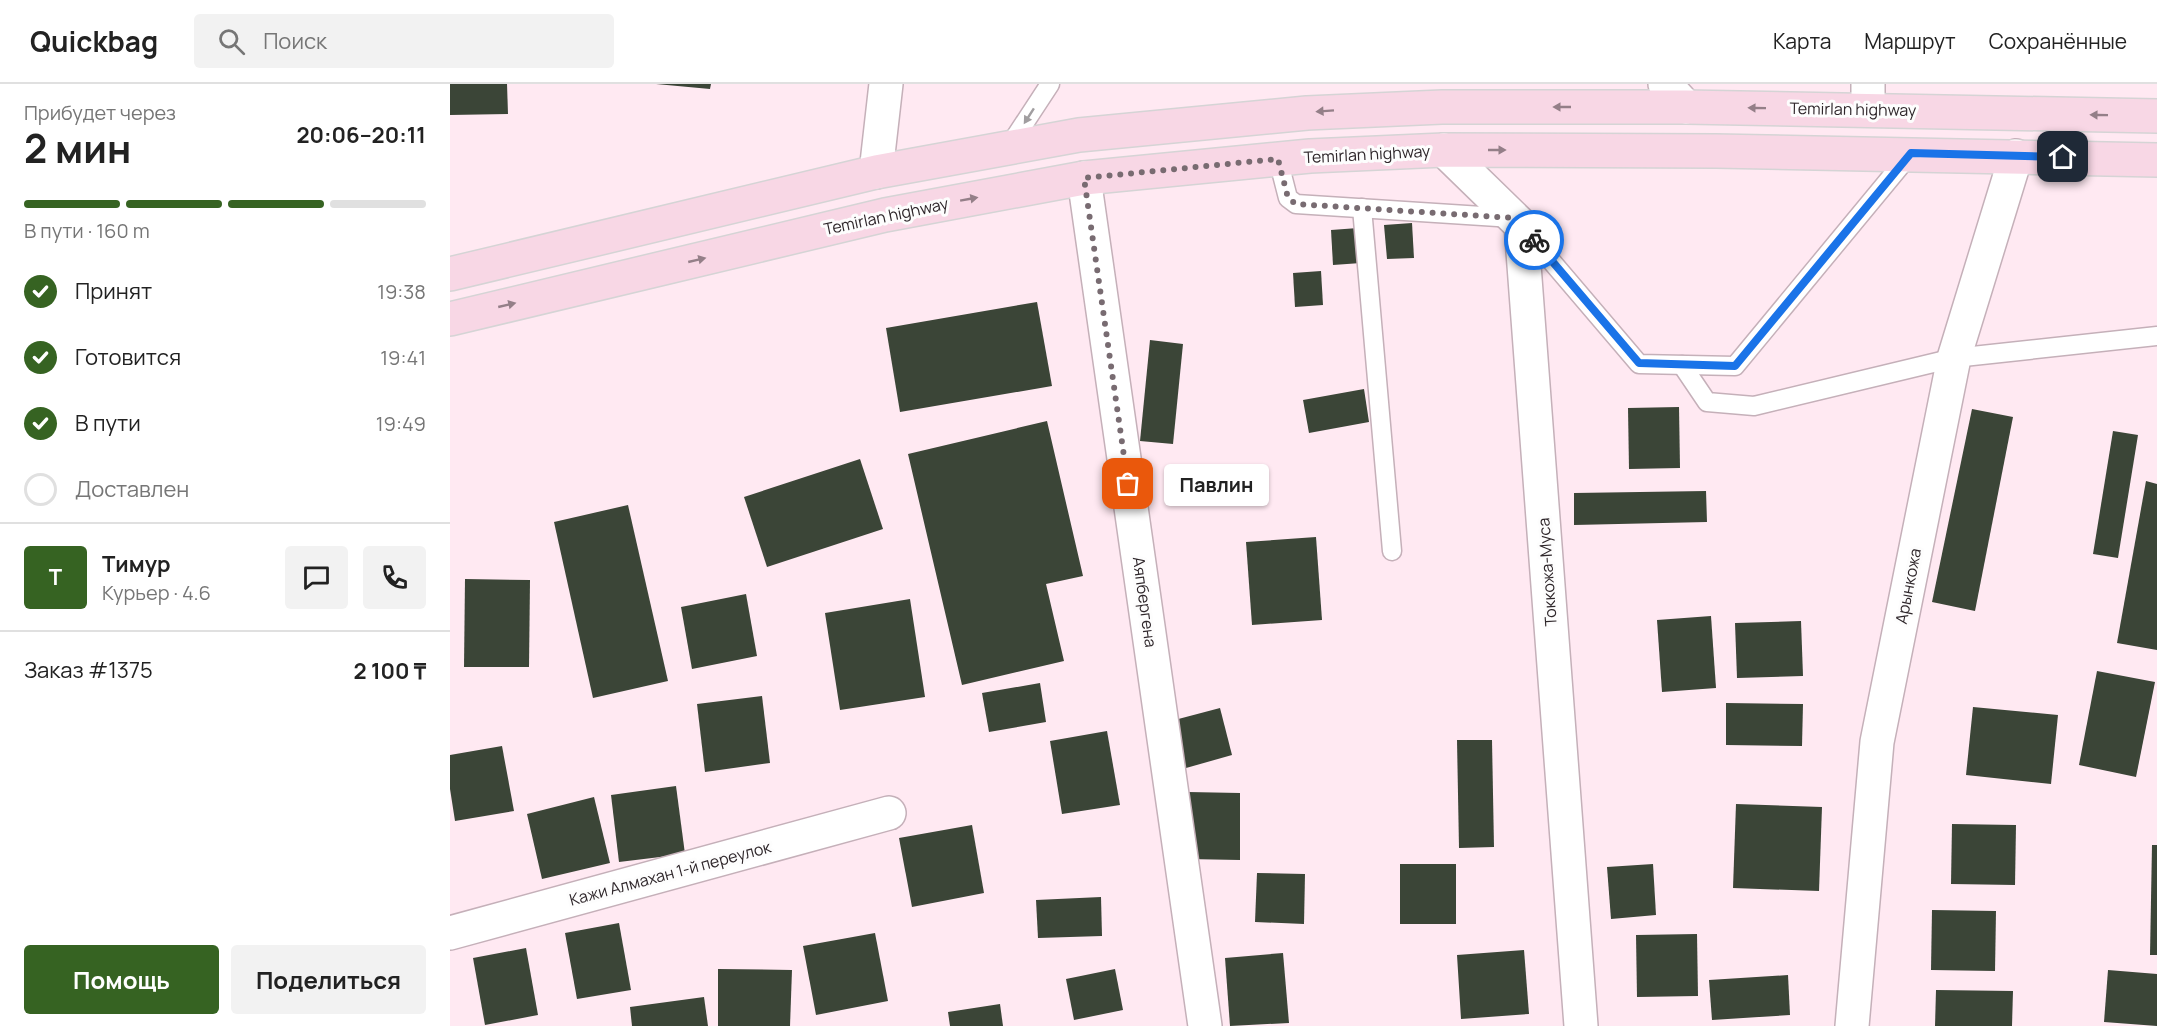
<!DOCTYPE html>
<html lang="ru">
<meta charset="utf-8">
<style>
body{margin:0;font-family:Manrope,sans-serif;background:#f2f2f2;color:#222;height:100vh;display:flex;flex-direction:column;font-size:22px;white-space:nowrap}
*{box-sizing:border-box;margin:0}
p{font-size:20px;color:#767676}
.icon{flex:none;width:33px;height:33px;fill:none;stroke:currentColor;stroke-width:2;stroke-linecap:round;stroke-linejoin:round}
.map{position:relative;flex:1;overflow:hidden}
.sheet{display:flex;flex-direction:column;background:#fff;width:450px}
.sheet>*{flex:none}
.pin{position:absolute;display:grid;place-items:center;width:51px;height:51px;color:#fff;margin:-26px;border-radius:12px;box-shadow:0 3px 9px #0006}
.courier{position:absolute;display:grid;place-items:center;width:60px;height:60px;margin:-30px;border:4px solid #1a73e8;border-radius:50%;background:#fff;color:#222;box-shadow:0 2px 8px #0007}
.bubble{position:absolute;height:42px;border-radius:6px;background:#fff;box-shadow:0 2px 4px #0004;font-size:20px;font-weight:700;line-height:42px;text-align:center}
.overview em{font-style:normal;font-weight:700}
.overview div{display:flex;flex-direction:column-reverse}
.overview{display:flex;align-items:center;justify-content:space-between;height:102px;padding:0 24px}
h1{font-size:39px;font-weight:700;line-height:45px}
.bar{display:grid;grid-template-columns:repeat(4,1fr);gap:9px 6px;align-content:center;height:72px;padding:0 24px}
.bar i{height:8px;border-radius:4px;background:#e0e0e0}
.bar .current{background:#366322}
.bar p{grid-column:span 4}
.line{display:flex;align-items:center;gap:15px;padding:0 24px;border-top:2px solid #e0e0e0}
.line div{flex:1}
.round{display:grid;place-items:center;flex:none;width:63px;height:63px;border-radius:6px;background:#f2f2f2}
ol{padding:0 24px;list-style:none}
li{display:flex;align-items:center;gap:18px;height:66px}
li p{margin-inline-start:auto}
li .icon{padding:6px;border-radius:50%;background:#366322;color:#fff;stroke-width:4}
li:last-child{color:#767676}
li i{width:33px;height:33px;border:3px solid #e0e0e0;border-radius:50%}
.action{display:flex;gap:12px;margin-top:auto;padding:12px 24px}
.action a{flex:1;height:69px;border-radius:6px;background:#366322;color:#fff;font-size:24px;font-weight:700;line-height:69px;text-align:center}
.action a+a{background:#f2f2f2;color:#222}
header{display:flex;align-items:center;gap:36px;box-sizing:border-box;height:84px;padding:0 30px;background:#fff;border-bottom:2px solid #e0e0e0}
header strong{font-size:28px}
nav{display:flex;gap:33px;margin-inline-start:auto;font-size:21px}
.search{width:420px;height:54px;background:#f2f2f2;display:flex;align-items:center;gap:15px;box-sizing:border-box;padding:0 21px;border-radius:6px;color:#767676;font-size:22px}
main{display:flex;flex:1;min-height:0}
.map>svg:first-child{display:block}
</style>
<header>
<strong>Quickbag</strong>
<div class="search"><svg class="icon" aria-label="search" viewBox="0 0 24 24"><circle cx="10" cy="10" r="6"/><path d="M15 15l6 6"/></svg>Поиск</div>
<nav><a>Карта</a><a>Маршрут</a><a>Сохранённые</a></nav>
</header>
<main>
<section class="sheet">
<div class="overview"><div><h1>2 мин</h1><p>Прибудет через</p></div><em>20:06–20:11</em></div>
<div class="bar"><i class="current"></i><i class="current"></i><i class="current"></i><i></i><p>В пути · 160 m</p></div>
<ol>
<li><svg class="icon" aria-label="check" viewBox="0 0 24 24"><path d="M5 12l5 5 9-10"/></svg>Принят<p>19:38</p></li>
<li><svg class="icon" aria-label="check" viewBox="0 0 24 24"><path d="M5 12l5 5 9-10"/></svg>Готовится<p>19:41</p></li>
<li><svg class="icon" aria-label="check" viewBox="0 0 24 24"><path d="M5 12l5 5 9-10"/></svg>В пути<p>19:49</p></li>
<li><i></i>Доставлен</li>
</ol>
<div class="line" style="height:108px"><b class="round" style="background:#366322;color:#fff">Т</b><div><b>Тимур</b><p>Курьер · 4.6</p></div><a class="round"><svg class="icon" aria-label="chat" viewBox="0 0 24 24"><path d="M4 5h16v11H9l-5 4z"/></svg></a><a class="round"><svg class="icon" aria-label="phone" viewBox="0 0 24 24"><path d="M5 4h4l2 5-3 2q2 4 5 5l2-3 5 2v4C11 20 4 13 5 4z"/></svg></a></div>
<div class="line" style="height:78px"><div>Заказ #1375</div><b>2 100 ₸</b></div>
<div class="action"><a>Помощь</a><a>Поделиться</a></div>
</section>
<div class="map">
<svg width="1707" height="942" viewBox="0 0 1707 942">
<rect width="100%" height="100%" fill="#ffe9f2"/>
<g fill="#3b4537">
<path d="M0 0H57L58 30 0 31Z"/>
<path d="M206 0H261L260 5Z"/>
<path d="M962 139 964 174 937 175 934 141Z"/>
<path d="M908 144 911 179 883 181 881 146Z"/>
<path d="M871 187 873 221 845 223 843 189Z"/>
<path d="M587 218 602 302 450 328 436 244Z"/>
<path d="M700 256 733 260 723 360 690 357Z"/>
<path d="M914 305 919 338 859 349 853 316Z"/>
<path d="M1229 323 1230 384 1179 385 1178 324Z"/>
<path d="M1522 325 1563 333 1525 527 1482 518Z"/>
<path d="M597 337 633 492 596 500 614 577 512 601 458 370Z"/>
<path d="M1663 347 1688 351 1668 474 1643 470Z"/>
<path d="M410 375 433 445 317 483 294 413Z"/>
<path d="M1696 397 1707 400V566L1667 559Z"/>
<path d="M1256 407 1257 438 1124 441V409Z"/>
<path d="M178 421 218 597 143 614 104 438Z"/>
<path d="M866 453 872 536 802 541 796 458Z"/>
<path d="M15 495 80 496 79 583H14Z"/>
<path d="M296 510 307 572 242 585 231 523Z"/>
<path d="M460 515 475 613 390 626 375 529Z"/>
<path d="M1261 532 1266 604 1212 608 1207 536Z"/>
<path d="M1351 537 1353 592 1287 594 1285 539Z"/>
<path d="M1647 587 1705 598 1686 693 1629 681Z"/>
<path d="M590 599 596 638 539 648 532 609Z"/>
<path d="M312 612 320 679 255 688 247 620Z"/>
<path d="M1276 619 1353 620 1352 662 1276 661Z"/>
<path d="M1523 623 1608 631 1601 700 1516 691Z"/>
<path d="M770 624 782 671 729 686 717 638Z"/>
<path d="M657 647 670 721 612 730 600 657Z"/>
<path d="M1007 656H1042L1044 763 1009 764Z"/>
<path d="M52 662 64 727 5 737 0 705V671Z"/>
<path d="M226 702 235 770 169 778 161 711Z"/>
<path d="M738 708 790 709V776L737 775Z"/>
<path d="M144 713 160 779 92 795 77 730Z"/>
<path d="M1286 720 1372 723 1369 807 1283 804Z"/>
<path d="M1502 740 1566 741 1565 801 1501 800Z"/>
<path d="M522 741 534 809 462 823 449 754Z"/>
<path d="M1702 761H1707V871H1700Z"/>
<rect x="950" y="780" width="56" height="60"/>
<path d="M1203 780 1206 831 1161 835 1157 783Z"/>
<path d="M807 789 855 790 854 840 805 838Z"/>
<path d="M651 813 652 852 588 854 586 816Z"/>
<path d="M1482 826 1546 827 1545 887 1481 886Z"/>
<path d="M169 839 181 906 127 915 115 849Z"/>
<path d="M425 849 438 917 366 931 353 862Z"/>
<path d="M1247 850 1248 912 1187 913 1186 851Z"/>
<path d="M76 864 88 931 35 941 23 874Z"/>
<path d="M1074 866 1079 930 1011 935 1007 871Z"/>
<path d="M833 869 839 939 780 942 775 874Z"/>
<path d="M268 885 342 886 340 942H268Z"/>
<path d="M665 885 673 926 624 936 616 895Z"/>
<path d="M1658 886 1707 890V942L1654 938Z"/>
<path d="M1338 891 1340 931 1262 936 1259 896Z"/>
<path d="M1486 906 1563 907 1562 942H1485Z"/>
<path d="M254 913 258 942H182L180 923Z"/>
<path d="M550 920 553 942H500L498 928Z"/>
</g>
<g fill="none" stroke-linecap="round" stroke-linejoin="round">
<defs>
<g id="service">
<path d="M558 64 600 0"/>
<path d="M828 75 838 114 846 120 1063 134"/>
<path d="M912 124 942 467"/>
<path d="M1074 145 1189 280 1285 282 1461 69"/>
<path d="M1232 281 1257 318 1304 322 1504 274 1707 252"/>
</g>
<g id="minor">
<path d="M1215 0 1236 23"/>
<path d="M1418 25V0"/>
<path d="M994 66 1071 141 1131 942"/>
<path d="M426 88 436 0"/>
<path d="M634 94 755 942"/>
<path d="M0 849 439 729"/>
<path d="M1402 942 1427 658 1504 274 1566 72"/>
</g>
<g id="primary">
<path d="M0 190 426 88 629 51 857 29 992 23H1236L1707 32"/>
<path d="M0 235 435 131 634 94 860 72 994 66 1266 67 1707 76"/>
</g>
</defs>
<use href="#service" stroke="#c5b0b9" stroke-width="21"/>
<use href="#minor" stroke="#c5b0b9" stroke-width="36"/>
<use href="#primary" stroke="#d5d4d5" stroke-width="36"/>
<use href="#service" stroke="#fff" stroke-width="18"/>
<use href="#minor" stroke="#fff" stroke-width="33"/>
<use href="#primary" stroke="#f8d7e5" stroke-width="33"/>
</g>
<defs><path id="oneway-solid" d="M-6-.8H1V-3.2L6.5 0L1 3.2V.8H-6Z" transform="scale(1.5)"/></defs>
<g fill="#947f88">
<use href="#oneway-solid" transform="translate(1112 23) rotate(-180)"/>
<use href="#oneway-solid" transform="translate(1307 24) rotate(-179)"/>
<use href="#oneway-solid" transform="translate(875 27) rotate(176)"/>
<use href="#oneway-solid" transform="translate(1649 31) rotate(-179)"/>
<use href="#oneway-solid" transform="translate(1047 66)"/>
<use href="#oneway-solid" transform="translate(519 115) rotate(-10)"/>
<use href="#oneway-solid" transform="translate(247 176) rotate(-13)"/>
<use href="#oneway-solid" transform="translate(57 221) rotate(-13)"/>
</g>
<use fill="#a19ea0" href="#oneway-solid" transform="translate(579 32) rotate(123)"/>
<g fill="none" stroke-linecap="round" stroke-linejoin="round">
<path stroke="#786b71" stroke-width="6" stroke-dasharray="0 10.8" d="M678 400 634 94 828 75 838 114 846 120 1064 134 1084 156"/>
<path stroke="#1a73e8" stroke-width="8" d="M1084 156 1189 279 1285 282 1461 69 1613 73"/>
</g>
<g text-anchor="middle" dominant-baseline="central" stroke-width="6" stroke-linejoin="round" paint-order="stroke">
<g font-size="16" fill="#2f272b" stroke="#fdfdfd">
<text transform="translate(1403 25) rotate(1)">Temirlan highway</text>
<text transform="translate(917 70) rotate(-3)">Temirlan highway</text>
<text transform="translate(436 132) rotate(-12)">Temirlan highway</text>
<text transform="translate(1097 488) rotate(-94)">Токкожа-Муса</text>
<text transform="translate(1458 502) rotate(-79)">Арынкожа</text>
<text transform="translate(695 518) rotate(82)">Аяпбергена</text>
<text transform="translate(220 789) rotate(-15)">Кажи Алмахан 1-й переулок</text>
</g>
</g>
</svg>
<div class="pin" style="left:678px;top:400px;background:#ea580c"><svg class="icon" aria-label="bag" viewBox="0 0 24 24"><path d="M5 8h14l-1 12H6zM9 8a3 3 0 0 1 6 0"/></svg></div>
<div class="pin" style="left:1613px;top:73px;background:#1f2937"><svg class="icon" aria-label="home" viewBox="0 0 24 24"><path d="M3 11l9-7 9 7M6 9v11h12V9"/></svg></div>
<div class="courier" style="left:1084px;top:156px"><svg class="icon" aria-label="bike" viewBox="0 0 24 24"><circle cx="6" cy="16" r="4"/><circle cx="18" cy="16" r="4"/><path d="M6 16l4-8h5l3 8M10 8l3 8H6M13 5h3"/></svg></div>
<div class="bubble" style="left:714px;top:380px;width:105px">Павлин</div>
</div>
</main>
